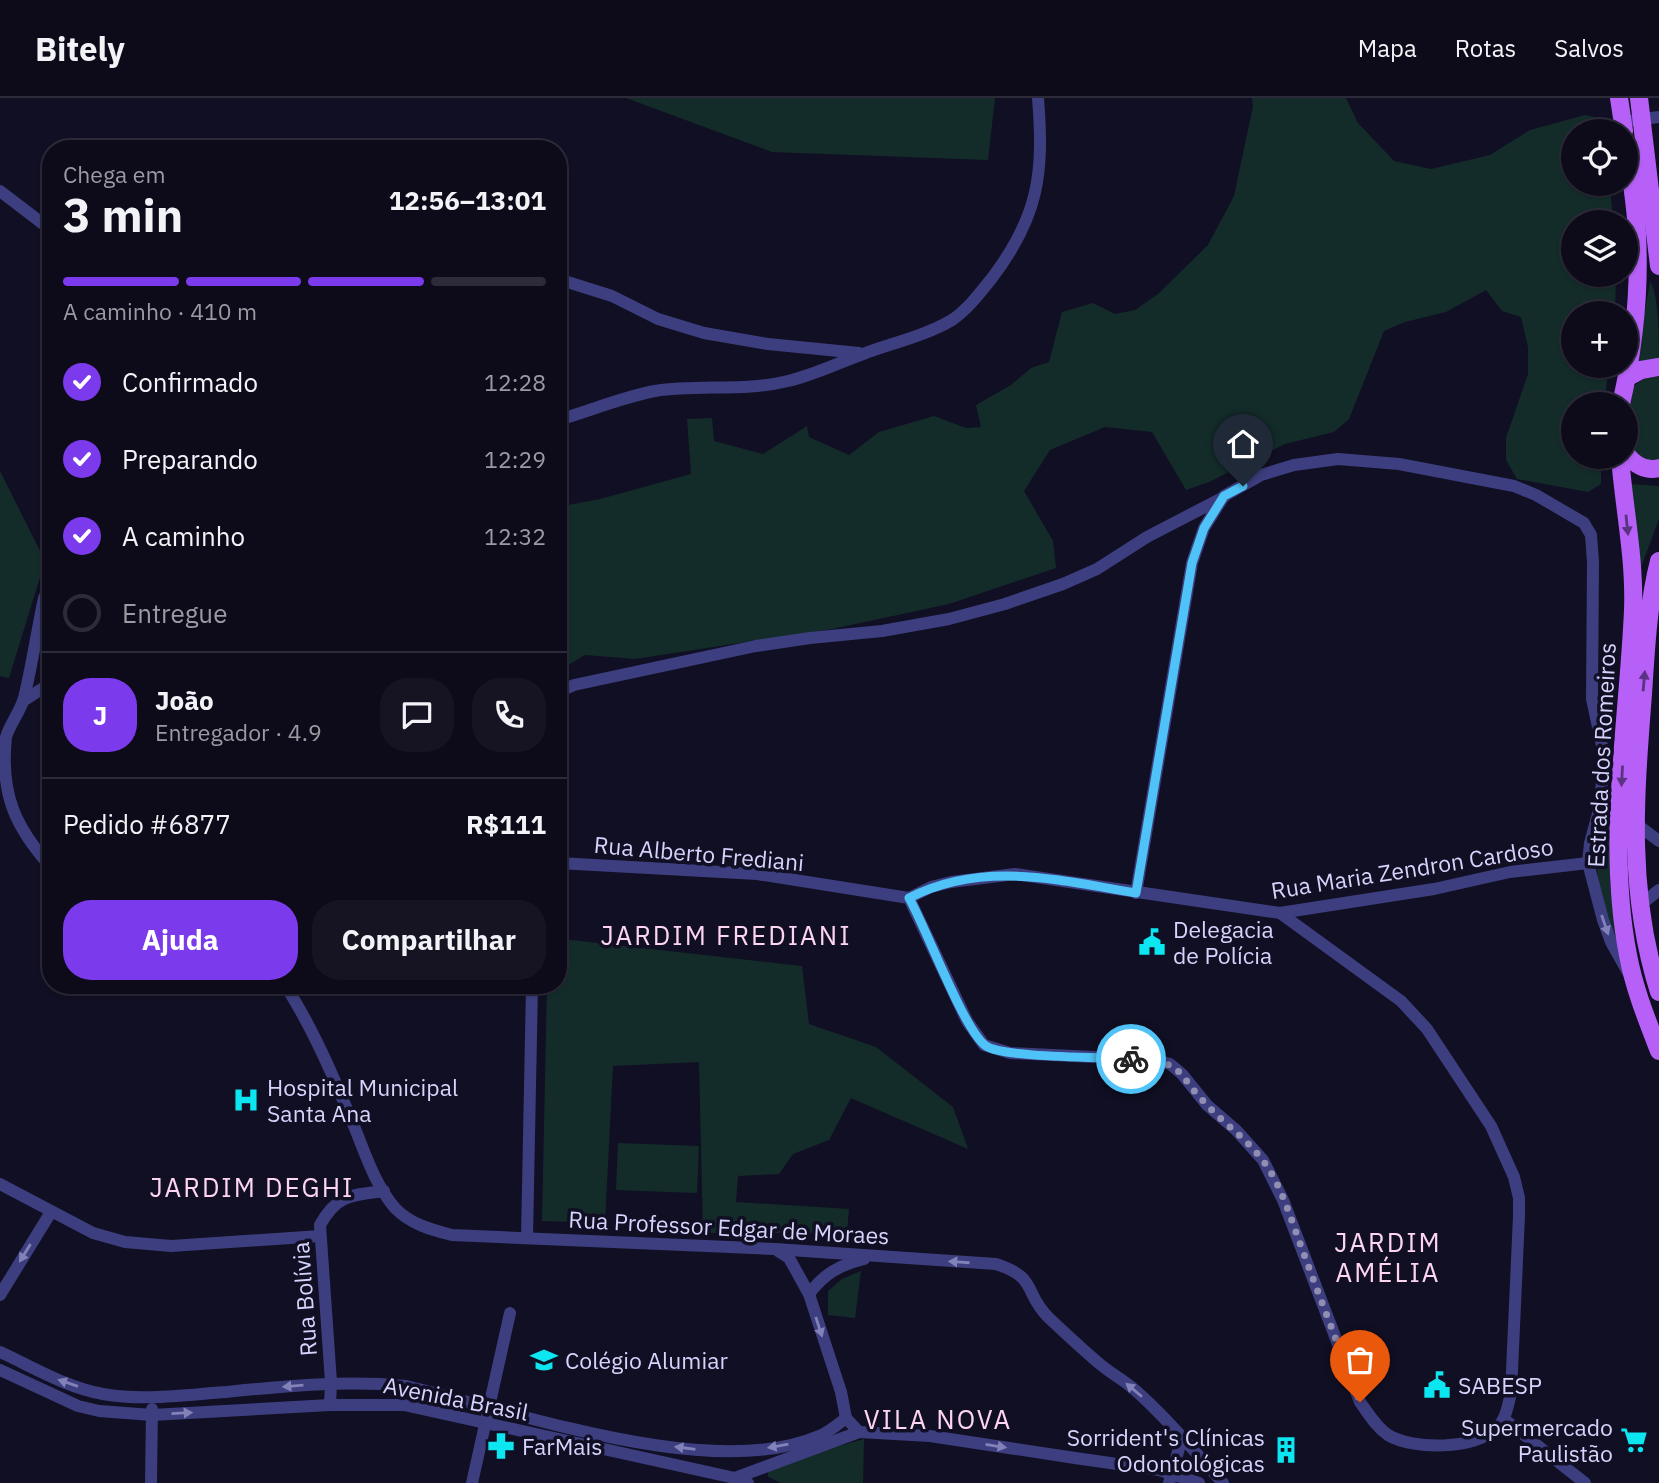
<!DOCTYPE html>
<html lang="pt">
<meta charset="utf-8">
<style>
body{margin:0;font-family:"IBM Plex Sans",sans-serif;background:#161423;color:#f1f3f6;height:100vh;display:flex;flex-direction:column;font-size:26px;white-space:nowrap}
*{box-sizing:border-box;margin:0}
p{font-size:23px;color:#9a9ba2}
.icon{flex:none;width:38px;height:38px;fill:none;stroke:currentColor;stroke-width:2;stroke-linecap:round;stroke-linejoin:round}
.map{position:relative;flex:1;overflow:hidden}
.sheet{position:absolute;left:42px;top:42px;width:525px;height:854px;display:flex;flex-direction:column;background:#0d0b1a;border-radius:28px;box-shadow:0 2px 5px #0004,0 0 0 2px #2d2b39}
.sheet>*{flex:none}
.fabs{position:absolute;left:1561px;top:21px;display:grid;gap:14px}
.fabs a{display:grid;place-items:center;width:77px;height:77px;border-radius:50%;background:#0d0b1a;box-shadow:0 2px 5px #0004,0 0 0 2px #2d2b39;font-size:35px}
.pin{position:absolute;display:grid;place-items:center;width:60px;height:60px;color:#fff;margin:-72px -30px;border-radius:50% 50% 50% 0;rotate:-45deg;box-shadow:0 0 7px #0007}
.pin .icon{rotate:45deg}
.courier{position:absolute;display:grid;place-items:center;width:70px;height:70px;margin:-35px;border:5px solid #4fc3f7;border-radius:50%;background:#fff;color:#222;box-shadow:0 2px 9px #0007}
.head em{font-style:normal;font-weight:700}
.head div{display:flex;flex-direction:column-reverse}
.head{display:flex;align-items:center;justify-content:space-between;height:119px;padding:0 21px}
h1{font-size:46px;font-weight:700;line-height:52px}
.bar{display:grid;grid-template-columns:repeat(4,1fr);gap:10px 7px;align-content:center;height:84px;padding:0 21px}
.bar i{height:9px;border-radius:5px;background:#2d2b39}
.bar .current{background:#7c3aed}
.bar p{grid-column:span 4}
.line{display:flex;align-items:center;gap:18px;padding:0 21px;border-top:2px solid #2d2b39}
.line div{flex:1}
.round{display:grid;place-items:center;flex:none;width:74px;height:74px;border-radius:28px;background:#161423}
ol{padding:0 21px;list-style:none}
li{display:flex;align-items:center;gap:21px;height:77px}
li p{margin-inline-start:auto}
li .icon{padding:7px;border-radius:50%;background:#7c3aed;color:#fff;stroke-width:4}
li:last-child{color:#9a9ba2}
li i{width:38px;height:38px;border:4px solid #2d2b39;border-radius:50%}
.button{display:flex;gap:14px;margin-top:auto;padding:14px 21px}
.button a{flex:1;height:80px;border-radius:28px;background:#7c3aed;color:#fff;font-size:28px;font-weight:700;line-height:80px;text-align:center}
.button a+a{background:#161423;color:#f1f3f6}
header{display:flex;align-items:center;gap:42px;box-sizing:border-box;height:98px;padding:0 35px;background:#0d0b1a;border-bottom:2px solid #2d2b39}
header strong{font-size:33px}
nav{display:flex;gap:38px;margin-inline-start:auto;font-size:24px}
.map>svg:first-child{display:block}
</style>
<header>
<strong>Bitely</strong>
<nav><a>Mapa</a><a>Rotas</a><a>Salvos</a></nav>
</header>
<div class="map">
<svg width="1659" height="1385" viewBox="0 0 1659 1385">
<rect width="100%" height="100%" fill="#110f23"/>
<g fill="#132c2a">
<path d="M626 0H995L988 62 772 54Z"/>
<path d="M1252 0H1346L1358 25 1394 63 1431 71 1490 57 1530 32 1585 17 1604 21 1605 33H1573V86H1610L1613 124H1573V177H1616L1615 215H1573V268H1609L1604 306H1573V359H1601V386L1588 394 1517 381 1506 362V340L1528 276V249L1521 219 1502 213 1486 192 1446 214 1405 224 1384 233 1349 321 1334 334 1285 346 1209 384 1186 392 1152 334 1105 329 1050 352 1024 393 1053 443 1056 470 949 506 832 531 635 561 585 557 558 573V409L600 401 691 376 687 321 712 320 714 343 763 356 807 328 809 339 849 357 879 334 934 318 966 330 981 329 976 307 1011 287 1031 270 1049 264 1062 214 1093 205 1115 216 1135 212 1158 196 1208 147 1234 98 1253 8Z"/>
<path d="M1650 184C1659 195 1659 245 1659 264L1635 268Z"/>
<path d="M1659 279V366L1657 367C1650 363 1638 360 1632 354 1625 346 1626 337 1626 327 1625 303 1630 277 1659 279Z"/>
<path d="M0 373 45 463 9 580 0 578Z"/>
<path d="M1629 386 1659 388V421L1640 472Z"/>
<path d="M1614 683 1610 744V788L1619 852 1603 817 1595 756 1608 694Z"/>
<path d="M562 841 802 868 809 926 876 949 953 1009 968 1051 851 1000 829 1042 793 1056 779 1076 738 1078 736 1104 849 1111 847 1135H703L699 964 613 968 605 1125 542 1123 547 887H558V846Z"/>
<path d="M618 1045 699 1048 697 1095 616 1092Z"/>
<path d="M861 1173 855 1220 828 1217V1193L842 1181Z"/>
<path d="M864 1341 863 1385H781L768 1379V1368Z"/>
</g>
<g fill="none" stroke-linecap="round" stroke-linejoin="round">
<g stroke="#3d3e7f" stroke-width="12">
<path d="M1634 22 1659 19"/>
<path d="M0 93 51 132"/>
<path d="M558 181 612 198 658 221 704 235 768 246 859 255"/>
<path d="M558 322C590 313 622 299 655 293 699 286 744 294 788 283 814 277 838 265 863 256 892 245 925 238 952 222 968 211 980 195 992 180 1039 118 1044 75 1038 0"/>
<path d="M51 486 44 500C37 533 32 567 24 600 20 614 10 626 6 639 0 696 15 729 51 769"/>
<path d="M558 594 574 587 756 548 810 540 882 533 949 521 1005 506 1063 486 1097 471 1147 439 1224 399"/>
<path d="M23 603 51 585"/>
<path d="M1635 725 1659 743"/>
<path d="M558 765 757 776 909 800 967 923 984 947 1010 955 1156 962 1170 966 1182 976 1207 1007 1236 1032 1263 1062 1283 1102 1360 1304C1368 1315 1376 1329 1388 1337 1413 1352 1475 1352 1497 1330 1506 1321 1508 1307 1511 1295L1519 1118V1100L1514 1079 1491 1028 1427 931 1401 903 1280 815"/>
<path d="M1136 795 1192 465 1204 430 1224 398 1261 377 1294 367 1338 361 1399 366 1514 388 1536 397 1584 425 1591 437 1593 464 1592 601 1604 657 1600 708 1590 745 1588 765 1603 822 1611 844 1629 876"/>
<path d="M909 800 931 789 951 784 1015 776 1280 815 1434 791 1510 774 1588 765"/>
<path d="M1640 807 1659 792"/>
<path d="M285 887C313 930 334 980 354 1028 365 1055 375 1087 395 1110 410 1126 432 1132 452 1137L775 1151 996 1166C1039 1180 1023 1195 1049 1220 1066 1236 1083 1252 1101 1267 1112 1276 1125 1283 1135 1292 1167 1320 1195 1354 1223 1385"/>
<path d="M0 1086 93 1135 125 1144 171 1148 320 1138"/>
<path d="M527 1139 532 887"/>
<path d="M778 1153 789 1160 809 1196 841 1294 846 1320 859 1334 930 1338 1075 1360 1159 1372 1199 1385"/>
<path d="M809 1196C824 1176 839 1167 864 1161"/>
<path d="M0 1197 51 1114"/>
<path d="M0 1254C33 1269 67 1290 103 1296 144 1303 184 1297 226 1294 286 1288 345 1282 406 1288 518 1314 711 1384 819 1338 829 1334 837 1327 846 1320"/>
<path d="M0 1272 78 1308 99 1313 152 1317 330 1307H404L735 1380 748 1385"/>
<path d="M330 1307 331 1284 320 1127C337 1096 352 1097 384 1093"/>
<path d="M1504 1321 1585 1385"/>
<path d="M735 1380 859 1334"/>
<path d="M151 1385 152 1311"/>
<path d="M472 1385 510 1215"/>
<path d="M1169 1385 1182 1340"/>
</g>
<g stroke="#b660f7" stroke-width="18">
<path d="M1619 0 1624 33"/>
<path d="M1639 0 1659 168"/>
<path d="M1628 279 1641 272 1659 269"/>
<path d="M1621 306C1634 250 1640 193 1637 136 1636 106 1630 75 1626 45"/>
<path d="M1626 356C1634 366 1646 374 1659 370"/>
<path d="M1620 359C1624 410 1635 461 1633 512 1628 626 1606 744 1628 857 1634 890 1647 922 1659 953"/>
<path d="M1659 463C1648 506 1646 551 1643 596 1635 699 1627 793 1659 894"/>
</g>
</g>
<defs><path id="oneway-solid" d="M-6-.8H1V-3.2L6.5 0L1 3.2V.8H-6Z" transform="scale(1.75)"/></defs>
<g fill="#5b3382">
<use href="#oneway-solid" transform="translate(1627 427) rotate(84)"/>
<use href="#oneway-solid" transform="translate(1644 583) rotate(-85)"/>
<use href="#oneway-solid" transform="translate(1622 678) rotate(93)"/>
</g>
<g fill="#8281b8">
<use href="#oneway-solid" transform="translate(1605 827) rotate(71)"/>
<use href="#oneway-solid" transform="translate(25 1155) rotate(122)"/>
<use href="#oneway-solid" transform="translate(959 1164) rotate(-176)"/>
<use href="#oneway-solid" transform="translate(819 1229) rotate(72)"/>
<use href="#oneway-solid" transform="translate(68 1285) rotate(-161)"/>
<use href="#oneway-solid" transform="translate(293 1288) rotate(175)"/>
<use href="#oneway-solid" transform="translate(1134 1292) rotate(-140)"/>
<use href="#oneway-solid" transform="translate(182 1315) rotate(-3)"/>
<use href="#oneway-solid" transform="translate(778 1348) rotate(170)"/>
<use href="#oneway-solid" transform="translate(996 1348) rotate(9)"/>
<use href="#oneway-solid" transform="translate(685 1350) rotate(-172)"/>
</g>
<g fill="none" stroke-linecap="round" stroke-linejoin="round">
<path stroke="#918eb1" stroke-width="7" stroke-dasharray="0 12.6" d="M1131 961C1186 963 1174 974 1208 1008 1225 1026 1245 1040 1261 1060 1281 1085 1290 1119 1301 1148 1320 1200 1340 1252 1360 1304"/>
<path stroke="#4fc3f7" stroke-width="9" d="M1131 961C1103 959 1004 960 986 948 964 933 926 829 909 800 983 762 1058 782 1136 795L1192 465 1204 430 1224 398 1243 388"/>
</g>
<defs>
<symbol id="civic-bare" viewBox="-9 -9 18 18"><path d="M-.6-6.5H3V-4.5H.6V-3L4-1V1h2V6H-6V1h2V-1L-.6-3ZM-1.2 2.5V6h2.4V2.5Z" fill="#0ce6f0" stroke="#110f23" stroke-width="2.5" paint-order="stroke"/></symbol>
<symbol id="hospital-bare" viewBox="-9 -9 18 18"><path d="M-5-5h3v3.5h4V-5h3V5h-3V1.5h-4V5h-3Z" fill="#0ce6f0" stroke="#110f23" stroke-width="2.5" paint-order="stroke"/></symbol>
<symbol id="school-bare" viewBox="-9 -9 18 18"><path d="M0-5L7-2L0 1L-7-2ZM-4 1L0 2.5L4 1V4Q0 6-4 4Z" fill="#0ce6f0" stroke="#110f23" stroke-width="2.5" paint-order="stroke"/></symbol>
<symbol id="supermarket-bare" viewBox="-9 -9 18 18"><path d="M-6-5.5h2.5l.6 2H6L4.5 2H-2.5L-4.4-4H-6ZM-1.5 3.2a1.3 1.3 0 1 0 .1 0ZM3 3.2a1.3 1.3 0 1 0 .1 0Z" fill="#0ce6f0" stroke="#110f23" stroke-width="2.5" paint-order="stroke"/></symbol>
<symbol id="pharmacy-bare" viewBox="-9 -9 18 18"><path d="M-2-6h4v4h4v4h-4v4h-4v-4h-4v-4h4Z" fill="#0ce6f0" stroke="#110f23" stroke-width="2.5" paint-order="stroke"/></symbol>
<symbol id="building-bare" viewBox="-9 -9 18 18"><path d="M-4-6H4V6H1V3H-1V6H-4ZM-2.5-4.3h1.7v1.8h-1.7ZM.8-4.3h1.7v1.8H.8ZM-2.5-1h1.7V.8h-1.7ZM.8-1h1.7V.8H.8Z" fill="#0ce6f0" stroke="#110f23" stroke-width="2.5" paint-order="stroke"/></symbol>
</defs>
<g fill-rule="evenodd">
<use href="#civic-bare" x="1133" y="825" width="38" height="38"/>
<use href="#hospital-bare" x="227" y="983" width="38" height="38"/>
<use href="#school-bare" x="525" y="1243" width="38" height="38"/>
<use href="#civic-bare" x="1418" y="1268" width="38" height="38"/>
<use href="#supermarket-bare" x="1615" y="1323" width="38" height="38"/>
<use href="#pharmacy-bare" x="482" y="1329" width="38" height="38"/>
<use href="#building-bare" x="1267" y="1333" width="38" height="38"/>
</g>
<g text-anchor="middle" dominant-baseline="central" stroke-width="7" stroke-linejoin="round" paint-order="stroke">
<g font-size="23" fill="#d6d3fd" stroke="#110f23">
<text transform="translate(1601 657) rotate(-87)">Estrada dos Romeiros</text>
<text transform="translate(699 755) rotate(5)">Rua Alberto Frediani</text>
<text transform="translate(1412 770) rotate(-9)">Rua Maria Zendron Cardoso</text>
<text transform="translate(729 1129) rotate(3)">Rua Professor Edgar de Moraes</text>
<text transform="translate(304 1201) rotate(-94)">Rua Bolívia</text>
<text transform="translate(456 1300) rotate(11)">Avenida Brasil</text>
</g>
<g font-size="23" fill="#d6d3fd" stroke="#110f23" text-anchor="start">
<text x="1173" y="831">Delegacia<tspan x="1173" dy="26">de Polícia</tspan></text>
<text x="267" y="989">Hospital Municipal<tspan x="267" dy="26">Santa Ana</tspan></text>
<text x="565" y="1262">Colégio Alumiar</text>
<text x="1458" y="1287">SABESP</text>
<text x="1613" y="1329" text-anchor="end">Supermercado<tspan x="1613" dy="26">Paulistão</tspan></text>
<text x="1265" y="1339" text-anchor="end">Sorrident's Clínicas<tspan x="1265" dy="26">Odontológicas</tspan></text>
<text x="522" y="1348">FarMais</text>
</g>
<g font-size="26" letter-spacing="2" fill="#fdd5f1" stroke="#110f23">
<text x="726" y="837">JARDIM FREDIANI</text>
<text x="252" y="1089">JARDIM DEGHI</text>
<text x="1388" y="1144">JARDIM<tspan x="1388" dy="30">AMÉLIA</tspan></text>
<text x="938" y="1321">VILA NOVA</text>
</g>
</g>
</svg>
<div class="fabs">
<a><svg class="icon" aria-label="locate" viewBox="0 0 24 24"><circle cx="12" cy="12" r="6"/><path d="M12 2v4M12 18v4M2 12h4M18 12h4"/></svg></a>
<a><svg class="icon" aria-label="layers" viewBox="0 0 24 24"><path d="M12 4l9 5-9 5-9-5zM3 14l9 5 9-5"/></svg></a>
<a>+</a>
<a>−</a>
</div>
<div class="pin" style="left:1360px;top:1304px;background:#ea580c"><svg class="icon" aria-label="bag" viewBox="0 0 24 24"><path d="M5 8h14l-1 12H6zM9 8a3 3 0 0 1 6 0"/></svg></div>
<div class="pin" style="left:1243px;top:388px;background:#1f2937"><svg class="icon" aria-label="home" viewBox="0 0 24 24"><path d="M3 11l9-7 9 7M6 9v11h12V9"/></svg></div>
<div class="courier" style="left:1131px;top:961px"><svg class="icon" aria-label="bike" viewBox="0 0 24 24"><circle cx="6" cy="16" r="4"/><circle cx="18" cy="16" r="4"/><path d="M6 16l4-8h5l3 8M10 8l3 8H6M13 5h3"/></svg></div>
<section class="sheet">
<div class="head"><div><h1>3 min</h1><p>Chega em</p></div><em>12:56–13:01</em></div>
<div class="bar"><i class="current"></i><i class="current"></i><i class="current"></i><i></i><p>A caminho · 410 m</p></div>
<ol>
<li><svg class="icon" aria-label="check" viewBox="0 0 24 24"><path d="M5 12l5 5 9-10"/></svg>Confirmado<p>12:28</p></li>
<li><svg class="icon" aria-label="check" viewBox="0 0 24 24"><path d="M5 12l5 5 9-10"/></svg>Preparando<p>12:29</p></li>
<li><svg class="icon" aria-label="check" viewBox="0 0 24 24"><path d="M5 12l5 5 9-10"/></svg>A caminho<p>12:32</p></li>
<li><i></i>Entregue</li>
</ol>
<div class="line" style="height:126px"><b class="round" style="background:#7c3aed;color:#fff">J</b><div><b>João</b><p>Entregador · 4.9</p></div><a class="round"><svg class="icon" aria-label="chat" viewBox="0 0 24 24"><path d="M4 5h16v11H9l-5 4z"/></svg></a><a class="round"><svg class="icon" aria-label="phone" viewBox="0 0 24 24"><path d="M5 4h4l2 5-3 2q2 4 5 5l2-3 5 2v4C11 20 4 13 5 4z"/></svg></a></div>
<div class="line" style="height:91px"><div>Pedido #6877</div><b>R$111</b></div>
<div class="button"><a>Ajuda</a><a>Compartilhar</a></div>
</section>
</div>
